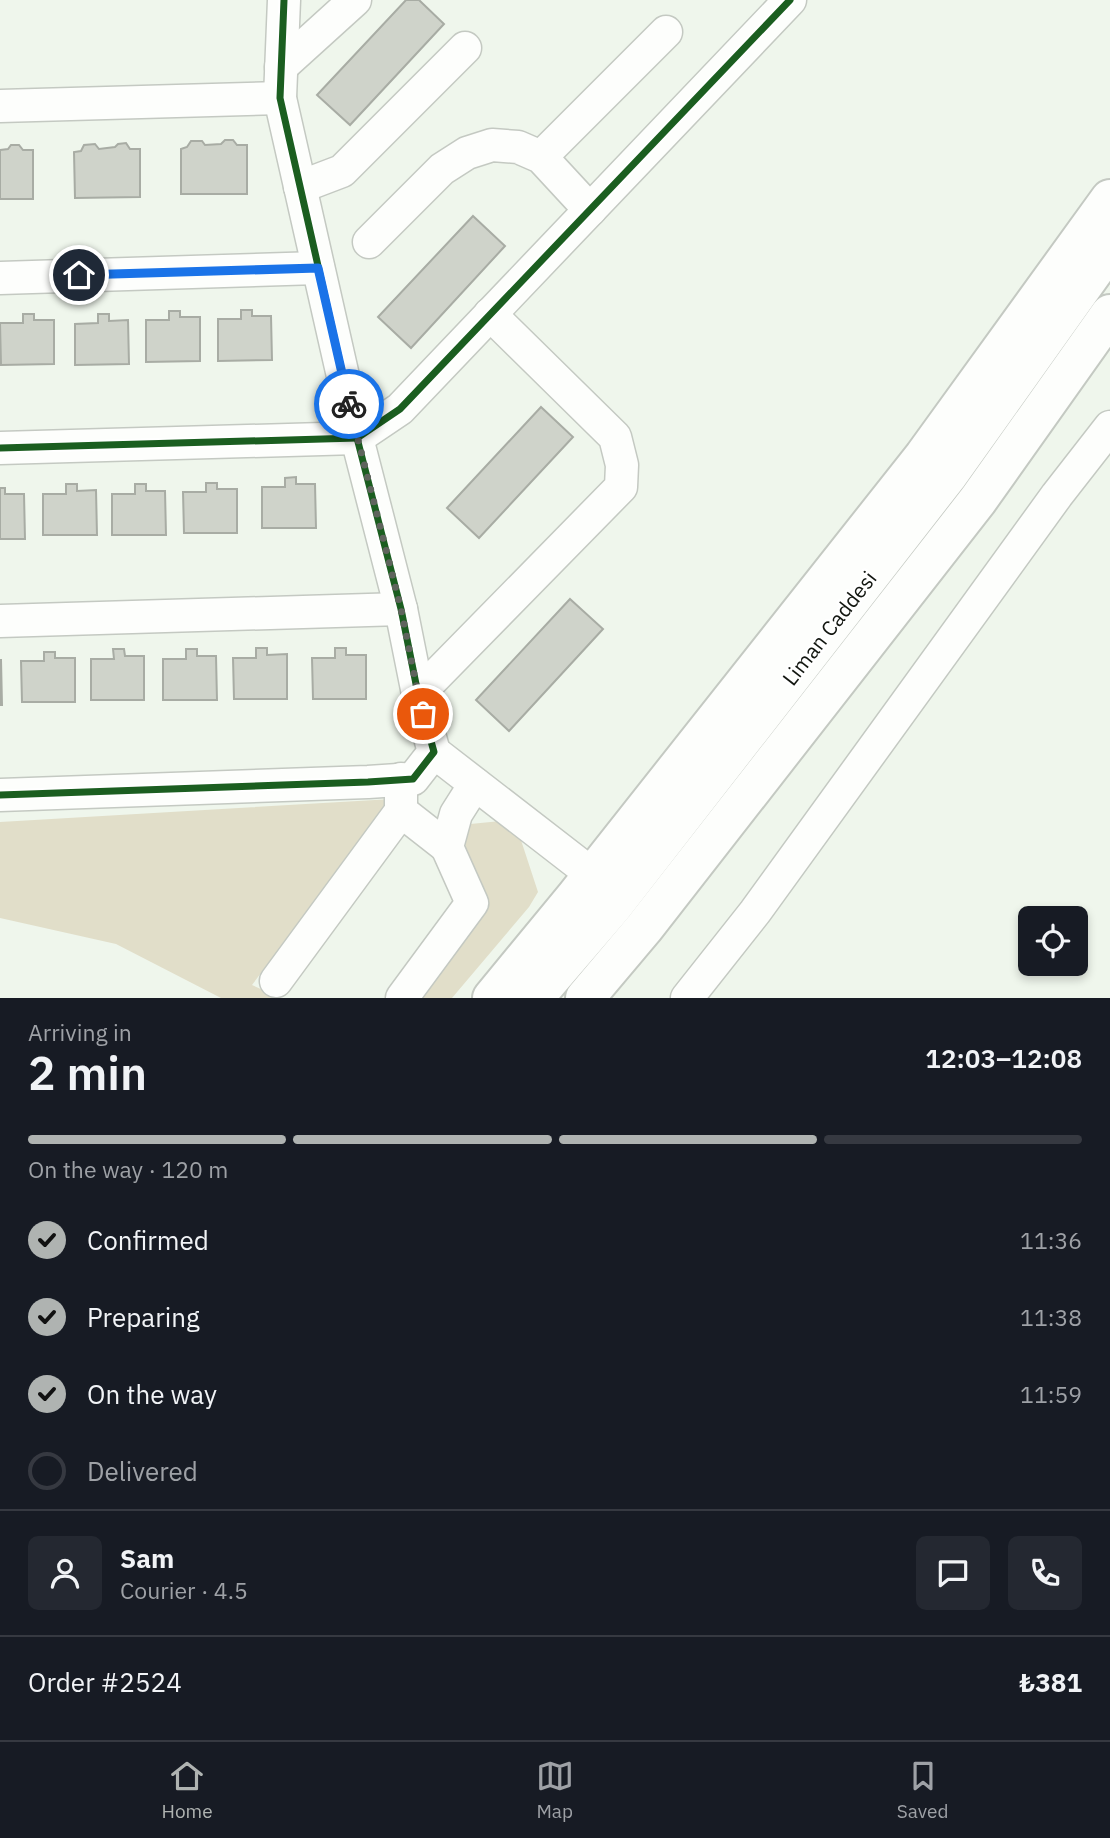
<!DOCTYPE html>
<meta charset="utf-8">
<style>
body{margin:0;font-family:"IBM Plex Sans",sans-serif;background:#242831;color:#f1f3f6;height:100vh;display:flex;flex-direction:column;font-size:26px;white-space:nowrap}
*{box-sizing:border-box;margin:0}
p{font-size:23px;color:#9ea1a6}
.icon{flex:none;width:38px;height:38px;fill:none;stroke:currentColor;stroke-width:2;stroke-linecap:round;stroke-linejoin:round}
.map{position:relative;height:998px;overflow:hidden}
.sheet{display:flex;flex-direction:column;background:#171b24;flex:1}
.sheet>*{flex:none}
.controls{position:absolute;left:1018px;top:906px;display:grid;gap:14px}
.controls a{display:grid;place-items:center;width:70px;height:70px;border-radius:10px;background:#171b24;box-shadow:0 4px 10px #0003;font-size:35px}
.pin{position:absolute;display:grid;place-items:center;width:60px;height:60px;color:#fff;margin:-30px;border:4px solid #fff;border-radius:50%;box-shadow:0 2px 7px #0007}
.courier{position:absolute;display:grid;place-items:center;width:70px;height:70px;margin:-35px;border:5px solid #1a73e8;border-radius:50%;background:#fff;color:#222;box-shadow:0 2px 9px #0007}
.head em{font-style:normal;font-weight:600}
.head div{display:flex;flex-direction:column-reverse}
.head{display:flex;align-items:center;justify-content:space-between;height:119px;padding:0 28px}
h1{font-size:46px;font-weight:600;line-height:52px}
.bar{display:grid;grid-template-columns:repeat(4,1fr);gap:10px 7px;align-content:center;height:84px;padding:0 28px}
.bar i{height:9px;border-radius:5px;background:#363941}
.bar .current{background:#afb3b1}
.bar p{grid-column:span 4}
.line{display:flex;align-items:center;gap:18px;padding:0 28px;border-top:2px solid #363941}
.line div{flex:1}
.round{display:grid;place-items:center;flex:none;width:74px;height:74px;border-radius:10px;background:#242831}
ol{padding:0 28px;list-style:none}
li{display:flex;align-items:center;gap:21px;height:77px}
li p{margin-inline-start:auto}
li .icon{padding:7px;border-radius:50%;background:#afb3b1;color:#111;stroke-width:4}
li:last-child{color:#9ea1a6}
li i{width:38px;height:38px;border:4px solid #363941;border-radius:50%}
.tabs{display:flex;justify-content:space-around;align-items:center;height:98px;border-top:2px solid #363941;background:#171b24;font-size:19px;color:#9ea1a6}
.tabs a{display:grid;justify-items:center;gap:4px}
.tabs .current{color:#afb3b1}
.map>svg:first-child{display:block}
</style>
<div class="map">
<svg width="1110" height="998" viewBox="0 0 1110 998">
<rect width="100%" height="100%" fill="#eff6ec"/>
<g fill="#e1dec9">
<path d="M392 799 252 985 281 998H221L116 944 0 918V822Z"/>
<path d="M501 821 517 828 538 892 529 907 452 998H411L480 902 460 825Z"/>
</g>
<g fill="#cfd3ca" stroke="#a8aca4" stroke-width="2">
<path d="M406 0H419L444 24 350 125 317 95Z"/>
<path d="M225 140H233L237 145H247V194H181V149L187 147 191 141H202L205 145 221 144Z"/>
<path d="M126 143 130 149H140V197L75 198 74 152 81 151 84 145 95 144 99 149 115 147 118 144Z"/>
<path d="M11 145H19L23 150H33V199H0V150L8 149Z"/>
<path d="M473 216 505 246 411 348 378 317Z"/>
<path d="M241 310H252V316H271L272 360 218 361V319H241Z"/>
<path d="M169 311H180V317H200V361L146 362V320H169Z"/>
<path d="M23 314H34V320H54V364L1 365 0 323H23Z"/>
<path d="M98 314H109V321L128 320 129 364 75 365V324L98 323Z"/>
<path d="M541 407 573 437 479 538 447 508Z"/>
<path d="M296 477V484H315L316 528H262V487H285V478Z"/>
<path d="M206 483H217V489H237V533H184L183 492H206Z"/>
<path d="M66 484H77V491L96 490 97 535H43V494H66Z"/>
<path d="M135 484H146V491H165L166 535H112V494H135Z"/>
<path d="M0 488H5V494H24L25 539H0Z"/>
<path d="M570 599 603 629 509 731 476 700Z"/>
<path d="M256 648H267V655L287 654V699H234L233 658H256Z"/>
<path d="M335 648H346V655H366V699H313L312 658H335Z"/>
<path d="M113 649H124L125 656H144V700H91V659H114Z"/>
<path d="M186 649H197V656H216L217 700H163V659H186Z"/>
<path d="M44 652H55V658H75V702H22L21 661H44Z"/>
<path d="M0 660H1L2 705H0Z"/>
</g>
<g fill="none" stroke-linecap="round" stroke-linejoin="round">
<defs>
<g id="minor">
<path d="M281 67 355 0"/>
<path d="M0 106 280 98"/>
<path d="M541 157 666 32"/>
<path d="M300 187 342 171 465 48"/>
<path d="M369 242 442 169 467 153 492 145 518 147 541 157 590 210"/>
<path d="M0 278 318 268"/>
<path d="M0 448 357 438 400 409 790 0"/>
<path d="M0 621 401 609"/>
<path d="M418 694 621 487 622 465 615 437 490 314"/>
<path d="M434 752 593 875"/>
<path d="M0 795 368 782 413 779 434 752 418 694 401 609 357 438 280 98 284 0"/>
<path d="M401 811 447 847"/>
<path d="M276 981 401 811V779"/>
<path d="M402 998 472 903 447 847 456 814 475 784"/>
<path d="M687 998 755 912 1057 495 1110 427"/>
</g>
<g id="highway">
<path d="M492 998 576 896 924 456 1110 199"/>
<path d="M534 998 613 906 949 474 1110 248"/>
<path d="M585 998 644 928 978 500 1110 314"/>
</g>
</defs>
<use href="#minor" stroke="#c4c9c2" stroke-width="35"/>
<use href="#highway" stroke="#c4c9c2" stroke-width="42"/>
<use href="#minor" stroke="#fdfefc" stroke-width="32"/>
<use href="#highway" stroke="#fdfefc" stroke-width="38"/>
<defs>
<g id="cycleway">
<path d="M0 448 357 438 400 409 790 0"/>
<path d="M0 795 368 782 413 779 434 752 418 694 401 609 357 438 280 98 284 0"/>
</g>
</defs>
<use href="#cycleway" stroke="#fff" stroke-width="11"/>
<use href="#cycleway" stroke="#1b5e20" stroke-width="7"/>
</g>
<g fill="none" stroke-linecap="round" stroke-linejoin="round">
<path stroke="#5f645d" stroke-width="7" stroke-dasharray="0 12.6" d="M349 404 401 609 418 694 423 714"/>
<path stroke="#1a73e8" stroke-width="9" d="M79 275 318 268 349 404"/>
</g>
<g text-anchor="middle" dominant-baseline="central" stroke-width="5" stroke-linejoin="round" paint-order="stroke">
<g font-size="21" fill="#121610" stroke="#fff">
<text transform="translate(829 628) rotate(-52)">Liman Caddesi</text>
</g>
</g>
</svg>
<div class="controls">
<a><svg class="icon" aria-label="locate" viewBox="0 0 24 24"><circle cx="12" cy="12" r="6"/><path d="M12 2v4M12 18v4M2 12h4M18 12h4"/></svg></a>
</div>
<div class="pin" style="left:423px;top:714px;background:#ea580c"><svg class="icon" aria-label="bag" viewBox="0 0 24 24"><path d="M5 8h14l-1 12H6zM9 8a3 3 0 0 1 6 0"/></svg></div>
<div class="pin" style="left:79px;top:275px;background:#1f2937"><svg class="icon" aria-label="home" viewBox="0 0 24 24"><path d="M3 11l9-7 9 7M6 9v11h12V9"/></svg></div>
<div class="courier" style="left:349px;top:404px"><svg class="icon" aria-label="bike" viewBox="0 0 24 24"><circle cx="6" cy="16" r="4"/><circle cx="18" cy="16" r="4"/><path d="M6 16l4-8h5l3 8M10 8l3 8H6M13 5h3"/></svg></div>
</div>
<section class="sheet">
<div class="head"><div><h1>2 min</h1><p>Arriving in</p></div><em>12:03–12:08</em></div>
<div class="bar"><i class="current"></i><i class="current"></i><i class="current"></i><i></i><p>On the way · 120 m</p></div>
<ol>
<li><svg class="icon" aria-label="check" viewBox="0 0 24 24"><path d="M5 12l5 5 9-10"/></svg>Confirmed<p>11:36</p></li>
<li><svg class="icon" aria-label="check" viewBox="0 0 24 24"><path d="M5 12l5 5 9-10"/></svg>Preparing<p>11:38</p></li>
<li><svg class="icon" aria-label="check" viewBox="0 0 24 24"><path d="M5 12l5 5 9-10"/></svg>On the way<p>11:59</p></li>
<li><i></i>Delivered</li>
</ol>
<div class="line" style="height:126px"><a class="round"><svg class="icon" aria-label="person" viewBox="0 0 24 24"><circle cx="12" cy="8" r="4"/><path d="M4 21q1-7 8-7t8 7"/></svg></a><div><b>Sam</b><p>Courier · 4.5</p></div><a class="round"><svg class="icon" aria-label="chat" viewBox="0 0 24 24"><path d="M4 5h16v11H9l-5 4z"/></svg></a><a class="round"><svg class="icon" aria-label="phone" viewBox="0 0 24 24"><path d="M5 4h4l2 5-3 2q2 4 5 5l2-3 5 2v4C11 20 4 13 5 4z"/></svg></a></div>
<div class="line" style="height:91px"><div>Order #2524</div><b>₺381</b></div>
</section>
<nav class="tabs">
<a class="current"><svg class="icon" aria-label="home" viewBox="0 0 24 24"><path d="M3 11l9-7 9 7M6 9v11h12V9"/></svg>Home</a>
<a><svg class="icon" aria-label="map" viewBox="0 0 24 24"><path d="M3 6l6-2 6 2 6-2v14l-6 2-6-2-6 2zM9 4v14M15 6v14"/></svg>Map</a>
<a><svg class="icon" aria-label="saved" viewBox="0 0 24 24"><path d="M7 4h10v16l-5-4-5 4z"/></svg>Saved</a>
</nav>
